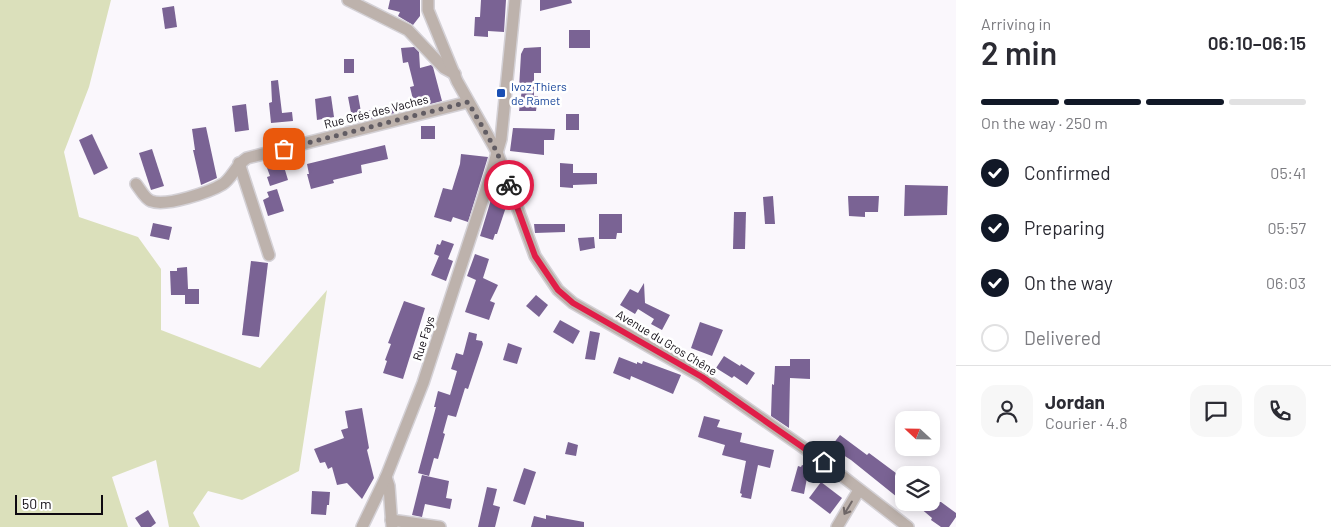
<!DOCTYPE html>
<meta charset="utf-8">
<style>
body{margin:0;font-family:Barlow,sans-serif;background:#f7f7f7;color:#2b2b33;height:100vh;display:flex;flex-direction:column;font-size:19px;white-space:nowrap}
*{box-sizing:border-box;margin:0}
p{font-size:16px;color:#7c7c81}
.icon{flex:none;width:28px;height:28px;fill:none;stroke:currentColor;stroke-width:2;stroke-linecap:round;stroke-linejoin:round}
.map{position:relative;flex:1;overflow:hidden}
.details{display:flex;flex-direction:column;background:#fff;width:375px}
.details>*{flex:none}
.needle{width:32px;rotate:292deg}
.controls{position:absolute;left:895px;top:411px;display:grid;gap:10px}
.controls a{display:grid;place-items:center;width:45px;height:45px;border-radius:10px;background:#fff;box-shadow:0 2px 12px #0003;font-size:25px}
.scale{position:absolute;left:15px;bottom:12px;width:88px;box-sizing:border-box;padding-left:5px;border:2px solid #0e0911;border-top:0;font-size:14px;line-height:18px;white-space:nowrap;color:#0e0911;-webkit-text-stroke:4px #fff;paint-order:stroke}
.pin{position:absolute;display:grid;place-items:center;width:42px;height:42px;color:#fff;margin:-21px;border-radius:10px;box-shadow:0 2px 8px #0006}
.courier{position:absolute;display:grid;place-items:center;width:50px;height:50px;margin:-25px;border:4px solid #e11d48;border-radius:50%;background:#fff;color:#222;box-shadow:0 1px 6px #0007}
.overview em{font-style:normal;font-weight:600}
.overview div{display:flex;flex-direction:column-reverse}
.overview{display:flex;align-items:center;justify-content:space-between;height:85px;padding:0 25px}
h1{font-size:32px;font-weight:600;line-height:38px}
.bar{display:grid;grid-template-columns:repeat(4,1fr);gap:8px 5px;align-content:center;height:60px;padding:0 25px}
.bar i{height:6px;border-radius:4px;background:#e1e1e2}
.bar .selected{background:#111827}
.bar p{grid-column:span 4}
.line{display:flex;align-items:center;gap:12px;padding:0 25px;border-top:1px solid #e1e1e2}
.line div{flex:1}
.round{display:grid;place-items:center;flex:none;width:52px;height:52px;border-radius:15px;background:#f7f7f7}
ol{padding:0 25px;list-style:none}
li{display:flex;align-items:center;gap:15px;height:55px}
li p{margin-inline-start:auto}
li .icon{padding:5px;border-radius:50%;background:#111827;color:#fff;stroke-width:4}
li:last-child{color:#7c7c81}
li i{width:28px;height:28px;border:2px solid #e1e1e2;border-radius:50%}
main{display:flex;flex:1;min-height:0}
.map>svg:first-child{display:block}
</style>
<main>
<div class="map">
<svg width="956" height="527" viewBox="0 0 956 527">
<rect width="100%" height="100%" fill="#faf7fc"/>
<path fill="#dbe0bb" d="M0 0H111L89 87 64 152 79 217 138 237 161 269V330L260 368 327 290 299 471 242 500 208 491 193 513 200 527H169L156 460 112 477 128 527H0Z"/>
<g fill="#7a6394">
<path d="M390 0H420V16L413 25 398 16 400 12 388 9Z"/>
<path d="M481 0H506L504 32 488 31V37L474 36 475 17H480Z"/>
<path d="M540 0H571L572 3 540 11Z"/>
<path d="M174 6 177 27 165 29 162 8Z"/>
<rect x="569" y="30" width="21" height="18"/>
<path d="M414 47 419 52 420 68 431 65 433 67 442 101 415 108 410 87 414 86 408 62 403 63 401 48Z"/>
<path d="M541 47V73H534V96H538L536 111H519L522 89 519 88 521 54 524 48Z"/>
<rect x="344" y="59" width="10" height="14"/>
<path d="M278 80 282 113 292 112 293 121 271 123 269 103 272 102 271 81Z"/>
<path d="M358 95 361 112 398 105 399 112 353 123 348 97Z"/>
<path d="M331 96 334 117 317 120 315 99Z"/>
<path d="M246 104 249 130 235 132 232 106Z"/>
<rect x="566" y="114" width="13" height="16"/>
<rect x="421" y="126" width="14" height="13"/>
<path d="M206 127 217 178 201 185 193 150H195L192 129Z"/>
<path d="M513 128 555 129 554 140H544V155L510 151Z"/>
<path d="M92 134 108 168 94 175 79 140Z"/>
<path d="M385 145 388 159 361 165 362 173 333 180 334 183 311 189 307 174H309L307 164Z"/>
<path d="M152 149 164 186 151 190 139 153Z"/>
<path d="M461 154 488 157 468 222 453 217 451 222 434 217 443 188 452 190 460 164Z"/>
<path d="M282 160 288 180 270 186 267 177 270 176 266 165Z"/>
<path d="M560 163 573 164V173H597V184L573 185V188L560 187Z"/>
<path d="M905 185 948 186 947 215 904 216Z"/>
<path d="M502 187 505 203 507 204 497 234H495L493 240 480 236 493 193Z"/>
<path d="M277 189 284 211 268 216 263 200 269 197 267 192Z"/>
<path d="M773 196 775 224H765L763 197Z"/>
<path d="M848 196H879L878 212H865V217L849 216Z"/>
<path d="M734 212H746L745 249H733Z"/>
<path d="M599 214H622V233H617L616 239H599Z"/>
<path d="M153 223 172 227 169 240 150 236Z"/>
<path d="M534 224H565V232L535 233Z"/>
<path d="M594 237 595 248 580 251 578 238Z"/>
<path d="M442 240 454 244 448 259 453 261 446 281 431 275 439 256 434 254 437 244 440 245Z"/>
<path d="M475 254 489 259 483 278 498 285 490 301 495 303 489 320 465 312 476 280 467 276Z"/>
<path d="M251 261 268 263 259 337 242 335Z"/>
<path d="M187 267 188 289H199V304H185V295H171L170 271H177V268Z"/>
<path d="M644 283 645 303 670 315 662 330 651 324 654 319 638 309 635 314 620 305 630 289 638 293Z"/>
<path d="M536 295 548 305 539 317 526 306Z"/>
<path d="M404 301 425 308 403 379 383 373 387 361 385 360 391 344 388 343Z"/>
<path d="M560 320 580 331 573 344 553 332Z"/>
<path d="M700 322 723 330 712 356 691 348Z"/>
<path d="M590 331 600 333 595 360 585 359Z"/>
<path d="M469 332 477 334 476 340 482 341 483 344 468 389 465 388 456 417 448 415 443 433 445 434 438 459 434 458 429 476 418 473 436 407H434L438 391 450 395 457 371 451 369 456 353 463 355Z"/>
<path d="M508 343 522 348 517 364 503 360Z"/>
<path d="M724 356 740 366 741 364 755 373 747 385 734 376 732 378 716 368Z"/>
<path d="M619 357 637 364V362L642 364 643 361 681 375 673 394 631 376 630 380 613 373Z"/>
<path d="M790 359H810V379L790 378 789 428 771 416 772 384 774 385 775 366H790Z"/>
<path d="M362 408 369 448 367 450 374 478 362 499 347 483 337 485 332 467 328 469 325 462 320 463 314 449 344 438 341 430 348 428 345 411Z"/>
<path d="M704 416 720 420 717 427 742 433 740 442 774 450 770 468 758 465 751 499 741 497 742 494 740 493 746 461 722 455 725 445 698 437Z"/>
<path d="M840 435 867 455 869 453 904 479V489L897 497 851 460 840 453 838 455 829 449Z"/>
<path d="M568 442 578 445 576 456 565 454Z"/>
<path d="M802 465 809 467 804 494 791 491 798 466 801 467Z"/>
<path d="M524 468 536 472 525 505 513 501Z"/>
<path d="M422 475 449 481 446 498 452 499 450 509 425 504 422 517 412 515Z"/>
<path d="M821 482 842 498 830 514 809 498Z"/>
<path d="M487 487 497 489 493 505 500 507 495 527H478Z"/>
<path d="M312 491 330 492 329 505H327L326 515 311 514Z"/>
<path d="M913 502H941L956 513V517L949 527H941L931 520 932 518Z"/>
<path d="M148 510 156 523 151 527H141L135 518Z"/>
<path d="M546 515 584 522V527H531L534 516 546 519Z"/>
</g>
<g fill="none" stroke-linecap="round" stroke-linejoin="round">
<defs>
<g id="minor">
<path d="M348 0 408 30 444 68 455 74"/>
<path d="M428 0V10L457 81 497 152 535 256 558 290 573 303 702 377 824 462 908 527"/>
<path d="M239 163 269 255"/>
<path d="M136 184C140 189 145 199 151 201 166 207 210 192 223 184 232 178 236 165 247 158L468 102"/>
<path d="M386 477 389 486 392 527"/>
<path d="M391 520 440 527"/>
<path d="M362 527 386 477 423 383 491 174 501 139 515 0"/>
<path d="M837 527 859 490"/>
</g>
</defs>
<use href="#minor" stroke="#d4d1d6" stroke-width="14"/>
<use href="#minor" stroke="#bdb2ac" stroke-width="11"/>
</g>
<defs><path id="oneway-shaft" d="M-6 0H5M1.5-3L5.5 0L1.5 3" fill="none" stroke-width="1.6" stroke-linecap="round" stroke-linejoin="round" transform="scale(1.25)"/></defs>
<use stroke="#6e6666" href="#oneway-shaft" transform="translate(848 508) rotate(121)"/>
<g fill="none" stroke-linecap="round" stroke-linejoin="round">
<path stroke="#615c63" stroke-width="5" stroke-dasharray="0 9" d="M284 149 468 102 497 152 509 185"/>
<path stroke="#e11d48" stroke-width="6" d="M509 185 535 256 558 290 573 303 702 377 824 462"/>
</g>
<rect fill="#1a4fb4" stroke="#fff" stroke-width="2" x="496" y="88" width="10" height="10" rx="2.5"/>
<g text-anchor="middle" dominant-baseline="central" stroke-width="5" stroke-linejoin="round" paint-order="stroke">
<g font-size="12" fill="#164399" stroke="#fff" text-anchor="start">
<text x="511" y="86">Ivoz Thiers<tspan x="511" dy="14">de Ramet</tspan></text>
</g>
<g font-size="12" fill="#0e0911" stroke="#fff">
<text transform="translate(376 111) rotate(-14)">Rue Grés des Vaches</text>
<text transform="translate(423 338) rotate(-72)">Rue Fays</text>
<text transform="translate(667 342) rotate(31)">Avenue du Gros Chêne</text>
</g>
</g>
</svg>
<div class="controls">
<a><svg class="needle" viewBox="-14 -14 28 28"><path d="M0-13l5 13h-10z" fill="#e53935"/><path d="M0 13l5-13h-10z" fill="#7c7c81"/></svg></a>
<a><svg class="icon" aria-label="layers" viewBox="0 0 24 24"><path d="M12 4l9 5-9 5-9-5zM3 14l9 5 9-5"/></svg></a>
</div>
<div class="scale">50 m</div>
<div class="pin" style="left:284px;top:149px;background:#ea580c"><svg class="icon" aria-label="bag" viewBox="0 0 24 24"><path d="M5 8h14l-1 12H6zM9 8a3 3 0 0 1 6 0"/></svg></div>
<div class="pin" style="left:824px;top:462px;background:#1f2937"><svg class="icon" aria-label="home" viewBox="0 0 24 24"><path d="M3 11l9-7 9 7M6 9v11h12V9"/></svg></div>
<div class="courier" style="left:509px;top:185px"><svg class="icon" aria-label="bike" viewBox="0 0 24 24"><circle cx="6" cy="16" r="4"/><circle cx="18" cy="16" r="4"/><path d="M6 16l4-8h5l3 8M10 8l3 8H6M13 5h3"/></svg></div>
</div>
<section class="details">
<div class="overview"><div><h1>2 min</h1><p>Arriving in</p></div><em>06:10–06:15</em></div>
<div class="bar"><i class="selected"></i><i class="selected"></i><i class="selected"></i><i></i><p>On the way · 250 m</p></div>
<ol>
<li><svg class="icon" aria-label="check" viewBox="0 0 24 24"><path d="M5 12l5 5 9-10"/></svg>Confirmed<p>05:41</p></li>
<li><svg class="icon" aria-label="check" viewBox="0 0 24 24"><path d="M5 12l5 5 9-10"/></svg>Preparing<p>05:57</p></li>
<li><svg class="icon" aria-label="check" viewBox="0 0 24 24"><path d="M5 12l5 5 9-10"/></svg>On the way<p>06:03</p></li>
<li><i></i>Delivered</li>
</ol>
<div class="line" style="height:90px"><a class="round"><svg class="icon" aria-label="person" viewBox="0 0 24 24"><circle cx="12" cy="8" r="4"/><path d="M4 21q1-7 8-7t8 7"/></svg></a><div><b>Jordan</b><p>Courier · 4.8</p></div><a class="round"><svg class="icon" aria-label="chat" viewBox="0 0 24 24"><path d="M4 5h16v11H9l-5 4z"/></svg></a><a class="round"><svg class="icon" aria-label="phone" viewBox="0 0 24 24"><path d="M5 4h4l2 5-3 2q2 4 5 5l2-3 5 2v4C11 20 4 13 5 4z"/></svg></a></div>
</section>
</main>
